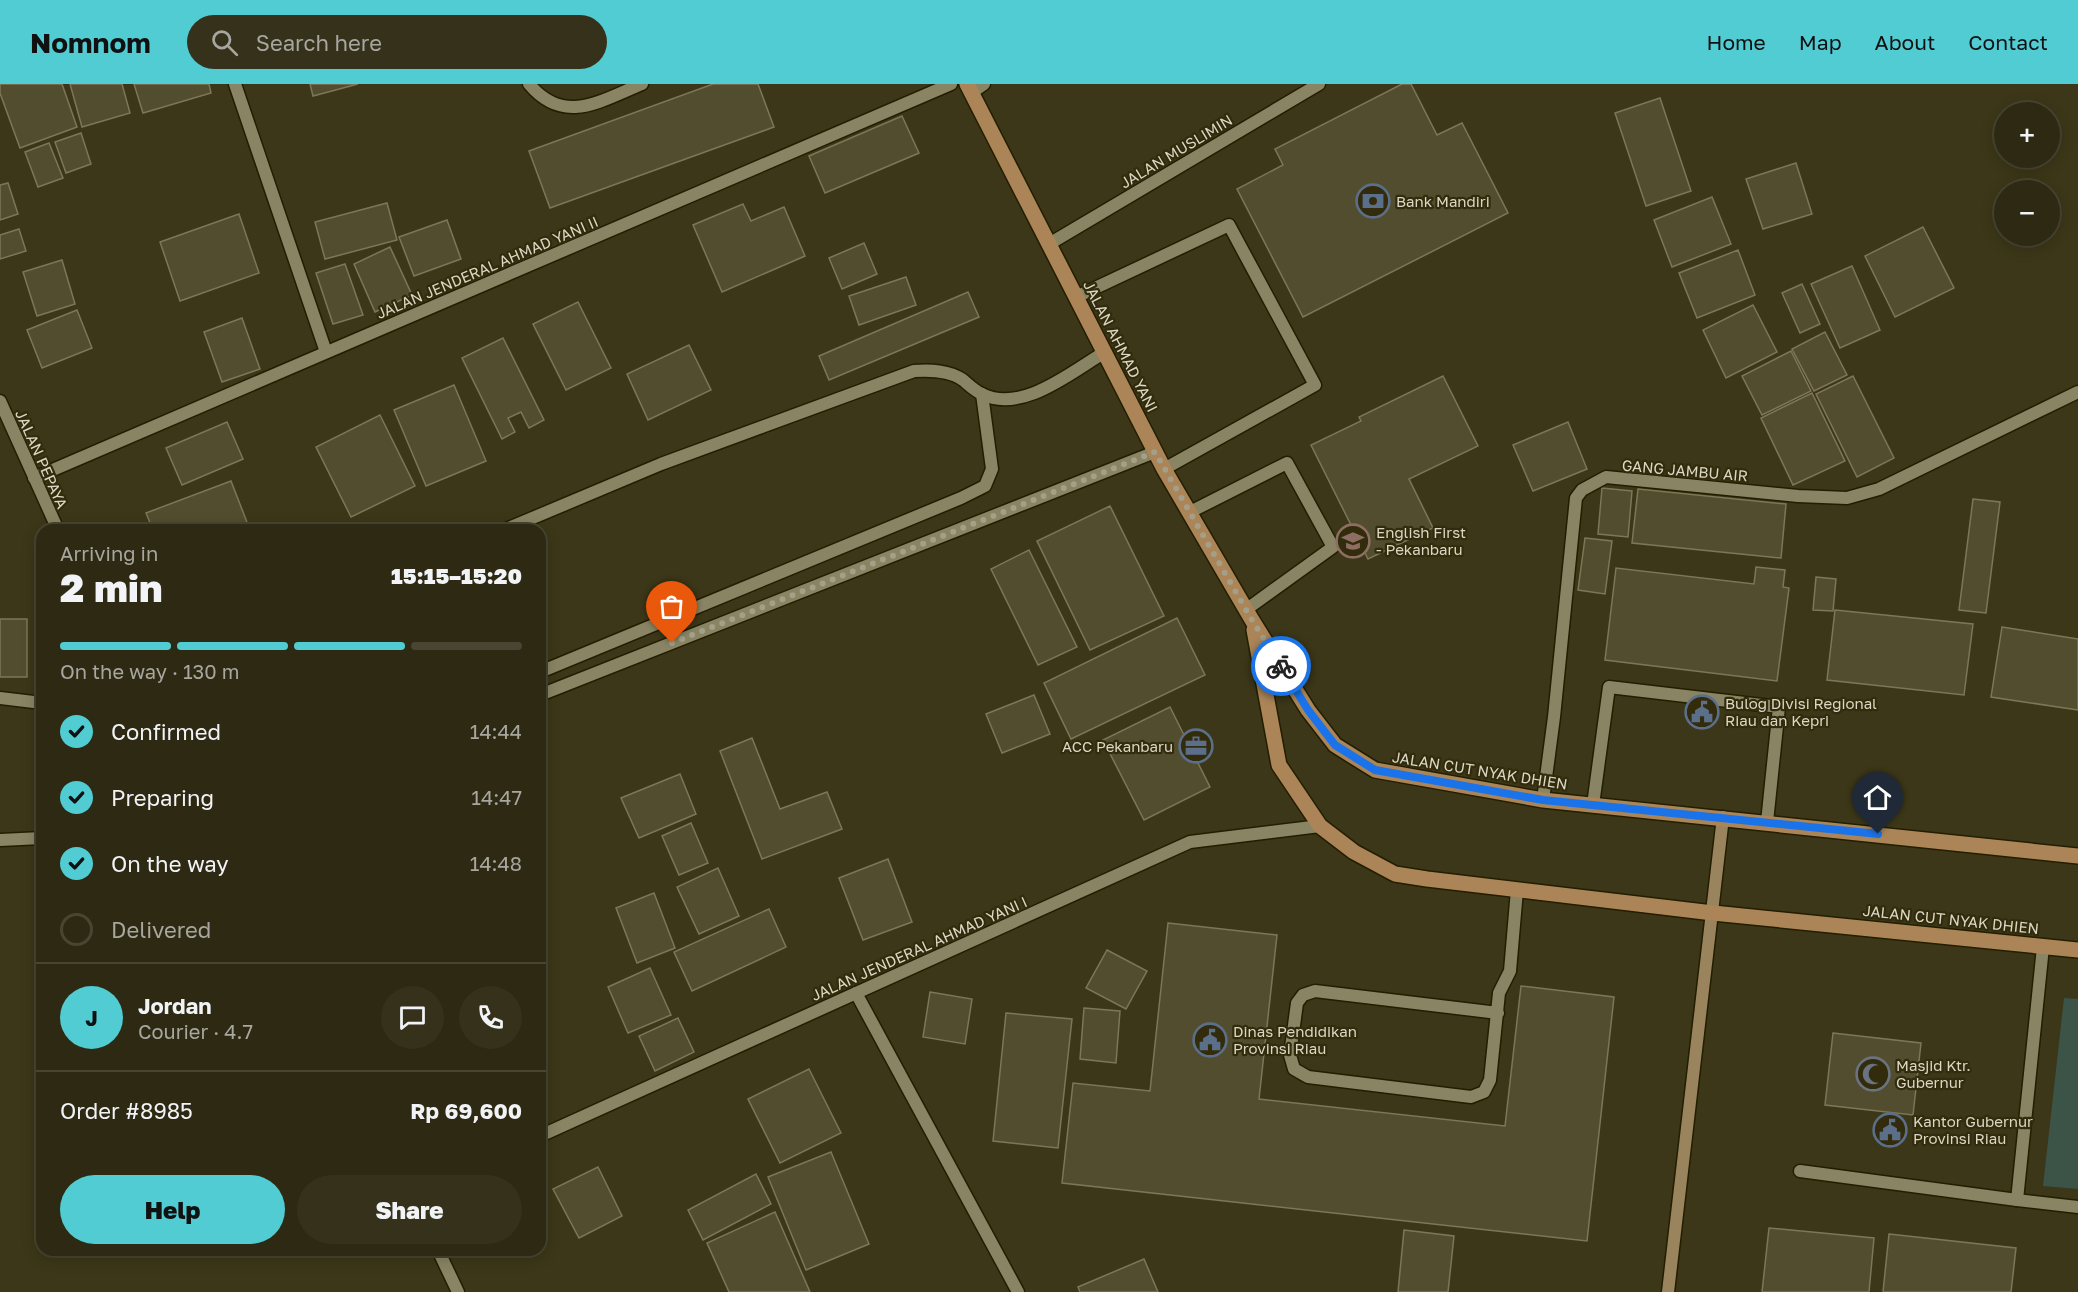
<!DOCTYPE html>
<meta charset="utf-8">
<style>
body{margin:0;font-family:"Golos Text",sans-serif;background:#35311b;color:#f1f3f6;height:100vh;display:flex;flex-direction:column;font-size:22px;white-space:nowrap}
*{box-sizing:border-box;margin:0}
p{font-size:20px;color:#a7a69f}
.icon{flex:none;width:33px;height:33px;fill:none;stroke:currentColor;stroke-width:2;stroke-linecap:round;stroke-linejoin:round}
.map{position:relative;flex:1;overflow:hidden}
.details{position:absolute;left:36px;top:440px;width:510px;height:732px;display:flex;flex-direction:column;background:#2d2912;border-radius:18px;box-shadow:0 3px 15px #0003,0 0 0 2px #484532}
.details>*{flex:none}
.controls{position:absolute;left:1994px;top:18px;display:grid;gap:12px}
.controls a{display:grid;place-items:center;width:66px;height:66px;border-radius:50%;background:#2d2912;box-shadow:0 3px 15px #0003,0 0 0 2px #484532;font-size:30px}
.pin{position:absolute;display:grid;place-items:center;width:51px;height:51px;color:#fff;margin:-62px -26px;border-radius:50% 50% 50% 0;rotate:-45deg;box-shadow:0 0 6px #0007}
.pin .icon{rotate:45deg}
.courier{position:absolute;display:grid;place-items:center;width:60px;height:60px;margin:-30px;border:4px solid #1a73e8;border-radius:50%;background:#fff;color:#222;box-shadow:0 2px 8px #0007}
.headline em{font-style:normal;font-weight:800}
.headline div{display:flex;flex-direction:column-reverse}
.headline{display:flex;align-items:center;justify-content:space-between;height:102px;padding:0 24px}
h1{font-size:39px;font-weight:800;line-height:45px}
.bar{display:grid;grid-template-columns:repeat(4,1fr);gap:9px 6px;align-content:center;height:72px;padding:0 24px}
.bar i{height:8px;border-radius:4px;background:#484532}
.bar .selected{background:#51ccd3}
.bar p{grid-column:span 4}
.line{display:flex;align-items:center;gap:15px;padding:0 24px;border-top:2px solid #484532}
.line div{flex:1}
.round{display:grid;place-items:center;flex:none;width:63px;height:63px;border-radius:32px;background:#35311b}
ol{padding:0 24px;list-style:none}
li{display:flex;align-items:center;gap:18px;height:66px}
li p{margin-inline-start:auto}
li .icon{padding:6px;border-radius:50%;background:#51ccd3;color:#111;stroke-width:4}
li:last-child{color:#a7a69f}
li i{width:33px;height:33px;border:3px solid #484532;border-radius:50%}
.action{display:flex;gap:12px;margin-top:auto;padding:12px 24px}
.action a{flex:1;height:69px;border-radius:36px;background:#51ccd3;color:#111;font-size:24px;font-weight:800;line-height:69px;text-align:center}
.action a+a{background:#35311b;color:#f1f3f6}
header{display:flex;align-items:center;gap:36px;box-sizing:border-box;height:84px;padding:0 30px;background:#51ccd3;color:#111}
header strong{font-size:28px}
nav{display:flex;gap:33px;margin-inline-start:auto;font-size:21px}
.search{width:420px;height:54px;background:#35311b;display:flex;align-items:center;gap:15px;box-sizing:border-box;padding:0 21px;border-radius:33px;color:#a7a69f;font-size:22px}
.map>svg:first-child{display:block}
</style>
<header>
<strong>Nomnom</strong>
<div class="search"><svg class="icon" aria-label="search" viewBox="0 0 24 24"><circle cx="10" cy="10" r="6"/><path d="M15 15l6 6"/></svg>Search here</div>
<nav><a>Home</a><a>Map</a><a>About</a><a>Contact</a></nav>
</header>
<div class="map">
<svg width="2078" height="1208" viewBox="0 0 2078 1208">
<rect width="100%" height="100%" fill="#3c3718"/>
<path fill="#3c5347" d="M2064 914 2078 915V1105L2043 1102Z"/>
<g fill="#524d2e" stroke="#7d7757" stroke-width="1.5">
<path d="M0 0H62L77 43 20 64 0 9Z"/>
<path d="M70 0H122L130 29 82 43Z"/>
<path d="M134 0H209L211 9 143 29Z"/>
<path d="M310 0H358L313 12Z"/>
<path d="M713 0H758L774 43 550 124 529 67Z"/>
<path d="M1402 0H1411L1437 51 1462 39 1508 129 1303 233 1237 105 1283 81 1275 65Z"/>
<path d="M1660 14 1691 107 1646 122 1615 29Z"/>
<path d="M902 32 919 69 825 109 809 72Z"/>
<path d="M81 49 91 80 66 89 55 58Z"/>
<path d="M49 59 63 94 38 103 25 68Z"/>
<path d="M1796 79 1812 130 1763 145 1746 95Z"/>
<path d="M8 99 18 130 0 136V101Z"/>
<path d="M1712 113 1731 160 1672 183 1654 136Z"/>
<path d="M387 119 397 156 325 175 315 138Z"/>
<path d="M743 120 751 137 784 123 805 172 722 208 693 141Z"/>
<path d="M239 130 259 189 180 217 160 158Z"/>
<path d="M447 136 461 175 414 192 399 153Z"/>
<path d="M1923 143 1954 204 1895 233 1865 172Z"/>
<path d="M19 145 26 167 0 175V151Z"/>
<path d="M864 159 877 190 842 205 829 174Z"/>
<path d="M390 163 412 211 375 228 354 180Z"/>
<path d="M1738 166 1755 211 1697 234 1679 189Z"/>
<path d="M62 176 75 220 37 232 23 188Z"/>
<path d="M345 180 363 231 333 240 316 189Z"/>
<path d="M1852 182 1880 246 1840 264 1811 200Z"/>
<path d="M906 193 916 221 859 241 849 212Z"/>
<path d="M1802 200 1820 240 1800 249 1782 209Z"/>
<path d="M968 208 979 233 829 296 819 272Z"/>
<path d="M578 218 611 284 566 306 533 240Z"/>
<path d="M1753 221 1777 268 1726 294 1703 246Z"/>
<path d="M77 226 92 264 42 284 27 246Z"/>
<path d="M242 234 260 285 222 298 204 248Z"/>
<path d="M1825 248 1847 291 1814 307 1792 265Z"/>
<path d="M503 254 544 336 529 344 521 328 508 334 515 348 502 355 462 274Z"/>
<path d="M689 261 711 306 648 336 627 290Z"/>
<path d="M1791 267 1811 307 1762 331 1742 292Z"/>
<path d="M1443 292 1478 362 1409 395 1433 444 1368 475 1311 361 1361 337 1359 333Z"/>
<path d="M1853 292 1894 374 1857 393 1816 310Z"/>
<path d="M454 301 486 377 426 402 394 326Z"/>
<path d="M1812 309 1845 377 1793 401 1761 334Z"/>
<path d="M380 331 415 402 351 433 316 363Z"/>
<path d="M227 338 243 375 182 401 166 364Z"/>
<path d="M1568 338 1587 385 1533 407 1513 361Z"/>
<path d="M231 397 250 446H153L146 429Z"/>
<path d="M1602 404 1632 407 1628 453 1598 450Z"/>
<path d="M1638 405 1786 420 1781 474 1632 459Z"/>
<path d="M1973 415 2000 418 1986 529 1959 526Z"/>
<path d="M1110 422 1164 532 1090 566 1037 457Z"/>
<path d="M1585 454 1612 457 1605 510 1578 506Z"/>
<path d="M1029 466 1077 563 1038 581 991 485Z"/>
<path d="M1756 483 1785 486 1783 503 1789 504 1777 597 1605 576 1616 484 1754 500Z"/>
<path d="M1816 493 1836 495 1833 527 1813 526Z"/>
<path d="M1835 526 1973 540 1964 611 1827 596Z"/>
<path d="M1177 534 1205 591 1071 655 1044 599Z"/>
<rect x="0" y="535" width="27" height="58"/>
<path d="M2002 543 2078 555V626L1991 613Z"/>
<path d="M1034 611 1050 650 1002 669 986 630Z"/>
<path d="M1170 623 1210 703 1144 736 1103 656Z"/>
<path d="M752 654 780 725 827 708 842 745 762 775 720 667Z"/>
<path d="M680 690 696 730 639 754 621 714Z"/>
<path d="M691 739 708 779 679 791 662 752Z"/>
<path d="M888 775 912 838 863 856 839 794Z"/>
<path d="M718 784 739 832 699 850 677 803Z"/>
<path d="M654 809 675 864 637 879 616 824Z"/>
<path d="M769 825 786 863 692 907 674 868Z"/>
<path d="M1168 839 1277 851 1259 1015 1505 1042 1521 902 1614 913 1587 1157 1062 1099 1073 999 1150 1007Z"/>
<path d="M1107 866 1147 887 1126 925 1086 904Z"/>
<path d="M650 884 671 931 628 949 608 903Z"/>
<path d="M930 908 972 915 965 960 923 953Z"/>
<path d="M1084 924 1120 927 1116 979 1080 975Z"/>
<path d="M1006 929 1072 935 1058 1064 993 1057Z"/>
<path d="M678 934 694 968 655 987 639 952Z"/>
<path d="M1833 949 1921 959 1913 1031 1825 1021Z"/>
<path d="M809 985 841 1049 780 1079 748 1015Z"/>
<path d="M831 1068 869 1160 806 1186 768 1093Z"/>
<path d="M598 1083 622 1132 579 1154 553 1105Z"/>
<path d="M756 1090 771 1120 703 1156 688 1126Z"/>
<path d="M775 1128 810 1208H729L707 1159Z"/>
<path d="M1769 1144 1874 1154 1869 1208H1762Z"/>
<path d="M1404 1146 1454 1152 1448 1208H1398Z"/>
<path d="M1889 1150 2016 1164 2011 1208H1883Z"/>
<path d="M1144 1175 1158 1208H1080L1078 1203Z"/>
</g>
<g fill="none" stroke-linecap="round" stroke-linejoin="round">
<defs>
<g id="lane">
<path d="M529 0C564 42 600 17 642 0"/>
<path d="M1076 213 1229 141 1315 301 1164 385"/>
<path d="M1190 428 1287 379 1333 463 1247 525"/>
<path d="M504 446 661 380 914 287C930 286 949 286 963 296 969 301 975 307 982 310 1022 330 1071 288 1105 268"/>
<path d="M540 588 961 414 985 402 992 385 982 310"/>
<path d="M1593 721 1609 603 1779 623 1767 738"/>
<path d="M2043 863 2017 1116 2078 1123"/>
<path d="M1498 929 1315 907 1303 911 1297 919 1290 971 1294 985 1308 993 1471 1013 1484 1008 1490 996 1499 909 1510 887 1517 806"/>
<path d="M1800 1087 2017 1116"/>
</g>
<g id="street">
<path d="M235 0 326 268"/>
<path d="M971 9 984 0"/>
<path d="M1049 160 1319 0"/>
<path d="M0 317 58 446"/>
<path d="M34 394 951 0"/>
<path d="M540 611 1155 368"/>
<path d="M0 614 42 619"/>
<path d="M1543 716 1554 633 1576 414 1582 406 1606 393 1798 412 1847 414 1879 405 2078 308"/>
<path d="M0 756 42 754"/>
<path d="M856 909 1018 1208"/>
<path d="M540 1052 1190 758 1320 742"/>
<path d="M438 1166 458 1208"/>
</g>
<path id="secondary" d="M1668 1208 1723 733"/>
<g id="primary">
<path d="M967 0 1164 385 1252 536 1308 626 1335 661 1375 686 1543 716 2078 772"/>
<path d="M1254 546 1279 681 1320 742 1354 768 1395 790 1427 795 1713 829 2078 866"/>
</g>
</defs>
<use href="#lane" stroke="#231e00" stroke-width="15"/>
<use href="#street" stroke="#231e00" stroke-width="15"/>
<use href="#secondary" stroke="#231e00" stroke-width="15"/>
<use href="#primary" stroke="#231e00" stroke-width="18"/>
<use href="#lane" stroke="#898463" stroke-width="12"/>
<use href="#street" stroke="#898463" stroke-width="12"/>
<use href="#secondary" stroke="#9a845d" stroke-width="12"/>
<use href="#primary" stroke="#ab8558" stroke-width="15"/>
</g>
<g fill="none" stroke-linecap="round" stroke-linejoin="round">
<path stroke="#a39f88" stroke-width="6" stroke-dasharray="0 10.8" d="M672 559 1155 368 1252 536 1281 582"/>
<path stroke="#1a73e8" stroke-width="8" d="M1281 582 1308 626 1335 661 1375 686 1543 716 1878 750"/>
</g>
<defs>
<symbol id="bank-ring" viewBox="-11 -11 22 22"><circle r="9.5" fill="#322c0d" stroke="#5c6f8a" stroke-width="1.5"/><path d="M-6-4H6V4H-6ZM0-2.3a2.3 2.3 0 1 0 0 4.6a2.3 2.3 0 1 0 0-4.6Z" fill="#5c6f8a"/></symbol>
<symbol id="school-ring" viewBox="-11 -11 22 22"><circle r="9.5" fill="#322c0d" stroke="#8d6e63" stroke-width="1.5"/><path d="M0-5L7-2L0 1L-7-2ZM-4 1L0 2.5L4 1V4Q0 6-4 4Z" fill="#8d6e63"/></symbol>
<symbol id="civic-ring" viewBox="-11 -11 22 22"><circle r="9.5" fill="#322c0d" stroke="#5c6f8a" stroke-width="1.5"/><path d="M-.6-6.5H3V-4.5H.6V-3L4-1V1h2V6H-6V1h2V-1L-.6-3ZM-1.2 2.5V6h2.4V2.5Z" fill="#5c6f8a"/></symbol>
<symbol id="office-ring" viewBox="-11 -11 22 22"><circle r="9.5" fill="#322c0d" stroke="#5c6f8a" stroke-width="1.5"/><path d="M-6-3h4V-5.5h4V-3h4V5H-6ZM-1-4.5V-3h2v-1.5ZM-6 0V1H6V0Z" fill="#5c6f8a"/></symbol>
<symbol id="mosque-ring" viewBox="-11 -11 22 22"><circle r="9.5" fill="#322c0d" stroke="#6b7280" stroke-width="1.5"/><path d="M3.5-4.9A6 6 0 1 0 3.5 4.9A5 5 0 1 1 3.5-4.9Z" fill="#6b7280"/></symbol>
</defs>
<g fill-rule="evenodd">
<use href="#bank-ring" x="1354" y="98" width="38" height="38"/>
<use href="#school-ring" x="1334" y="438" width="38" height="38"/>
<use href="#civic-ring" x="1683" y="609" width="38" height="38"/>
<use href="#office-ring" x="1177" y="643" width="38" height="38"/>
<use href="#civic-ring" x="1191" y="937" width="38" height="38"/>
<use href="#mosque-ring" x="1854" y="971" width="38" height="38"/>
<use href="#civic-ring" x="1871" y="1027" width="38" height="38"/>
</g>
<g text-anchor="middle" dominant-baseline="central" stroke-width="4.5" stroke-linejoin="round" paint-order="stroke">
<g font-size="15" fill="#dad7c5" stroke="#322c0d">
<text transform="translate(1176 67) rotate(-31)">JALAN MUSLIMIN</text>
<text transform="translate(487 183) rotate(-23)">JALAN JENDERAL AHMAD YANI II</text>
<text transform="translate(1121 262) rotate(63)">JALAN AHMAD YANI</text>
<text transform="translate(42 375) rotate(66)">JALAN PEPAYA</text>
<text transform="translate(1685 386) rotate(5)">GANG JAMBU AIR</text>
<text transform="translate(1480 686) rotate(9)">JALAN CUT NYAK DHIEN</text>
<text transform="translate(1951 835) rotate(6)">JALAN CUT NYAK DHIEN</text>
<text transform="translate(919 864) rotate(-24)">JALAN JENDERAL AHMAD YANI I</text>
</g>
<g font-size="15" fill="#dad7c5" stroke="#322c0d" text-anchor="start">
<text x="1396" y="117">Bank Mandiri</text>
<text x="1376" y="448">English First<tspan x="1376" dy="17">- Pekanbaru</tspan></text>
<text x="1725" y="619">Bulog Divisi Regional<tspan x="1725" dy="17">Riau dan Kepri</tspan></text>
<text x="1173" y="662" text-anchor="end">ACC Pekanbaru</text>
<text x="1233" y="947">Dinas Pendidikan<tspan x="1233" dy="17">Provinsi Riau</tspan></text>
<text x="1896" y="981">Masjid Ktr.<tspan x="1896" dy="17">Gubernur</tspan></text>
<text x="1913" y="1037">Kantor Gubernur<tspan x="1913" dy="17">Provinsi Riau</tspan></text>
</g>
</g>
</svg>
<div class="controls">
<a>+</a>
<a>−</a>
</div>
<div class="pin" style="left:672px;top:559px;background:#ea580c"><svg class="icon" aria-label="bag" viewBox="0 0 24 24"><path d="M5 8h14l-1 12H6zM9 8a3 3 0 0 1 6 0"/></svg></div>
<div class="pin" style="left:1878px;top:750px;background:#1f2937"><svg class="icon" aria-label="home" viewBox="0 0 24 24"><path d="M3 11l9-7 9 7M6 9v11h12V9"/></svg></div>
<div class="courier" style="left:1281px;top:582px"><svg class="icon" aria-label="bike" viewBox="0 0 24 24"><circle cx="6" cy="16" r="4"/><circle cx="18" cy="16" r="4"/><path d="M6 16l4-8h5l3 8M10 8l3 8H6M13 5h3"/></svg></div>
<section class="details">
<div class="headline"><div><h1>2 min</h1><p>Arriving in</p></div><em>15:15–15:20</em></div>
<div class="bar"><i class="selected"></i><i class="selected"></i><i class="selected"></i><i></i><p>On the way · 130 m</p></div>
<ol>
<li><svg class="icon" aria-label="check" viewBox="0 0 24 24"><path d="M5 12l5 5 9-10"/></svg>Confirmed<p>14:44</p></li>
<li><svg class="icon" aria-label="check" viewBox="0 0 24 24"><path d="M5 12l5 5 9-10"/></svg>Preparing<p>14:47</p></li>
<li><svg class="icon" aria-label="check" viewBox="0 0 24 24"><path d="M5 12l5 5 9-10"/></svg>On the way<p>14:48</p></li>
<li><i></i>Delivered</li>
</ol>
<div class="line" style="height:108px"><b class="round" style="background:#51ccd3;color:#111">J</b><div><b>Jordan</b><p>Courier · 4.7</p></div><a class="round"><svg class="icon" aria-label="chat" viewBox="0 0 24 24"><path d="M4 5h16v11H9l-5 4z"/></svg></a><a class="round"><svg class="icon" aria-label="phone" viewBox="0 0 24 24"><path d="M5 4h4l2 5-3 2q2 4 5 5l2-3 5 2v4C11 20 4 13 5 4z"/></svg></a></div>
<div class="line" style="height:78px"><div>Order #8985</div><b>Rp 69,600</b></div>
<div class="action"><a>Help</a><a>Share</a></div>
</section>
</div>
